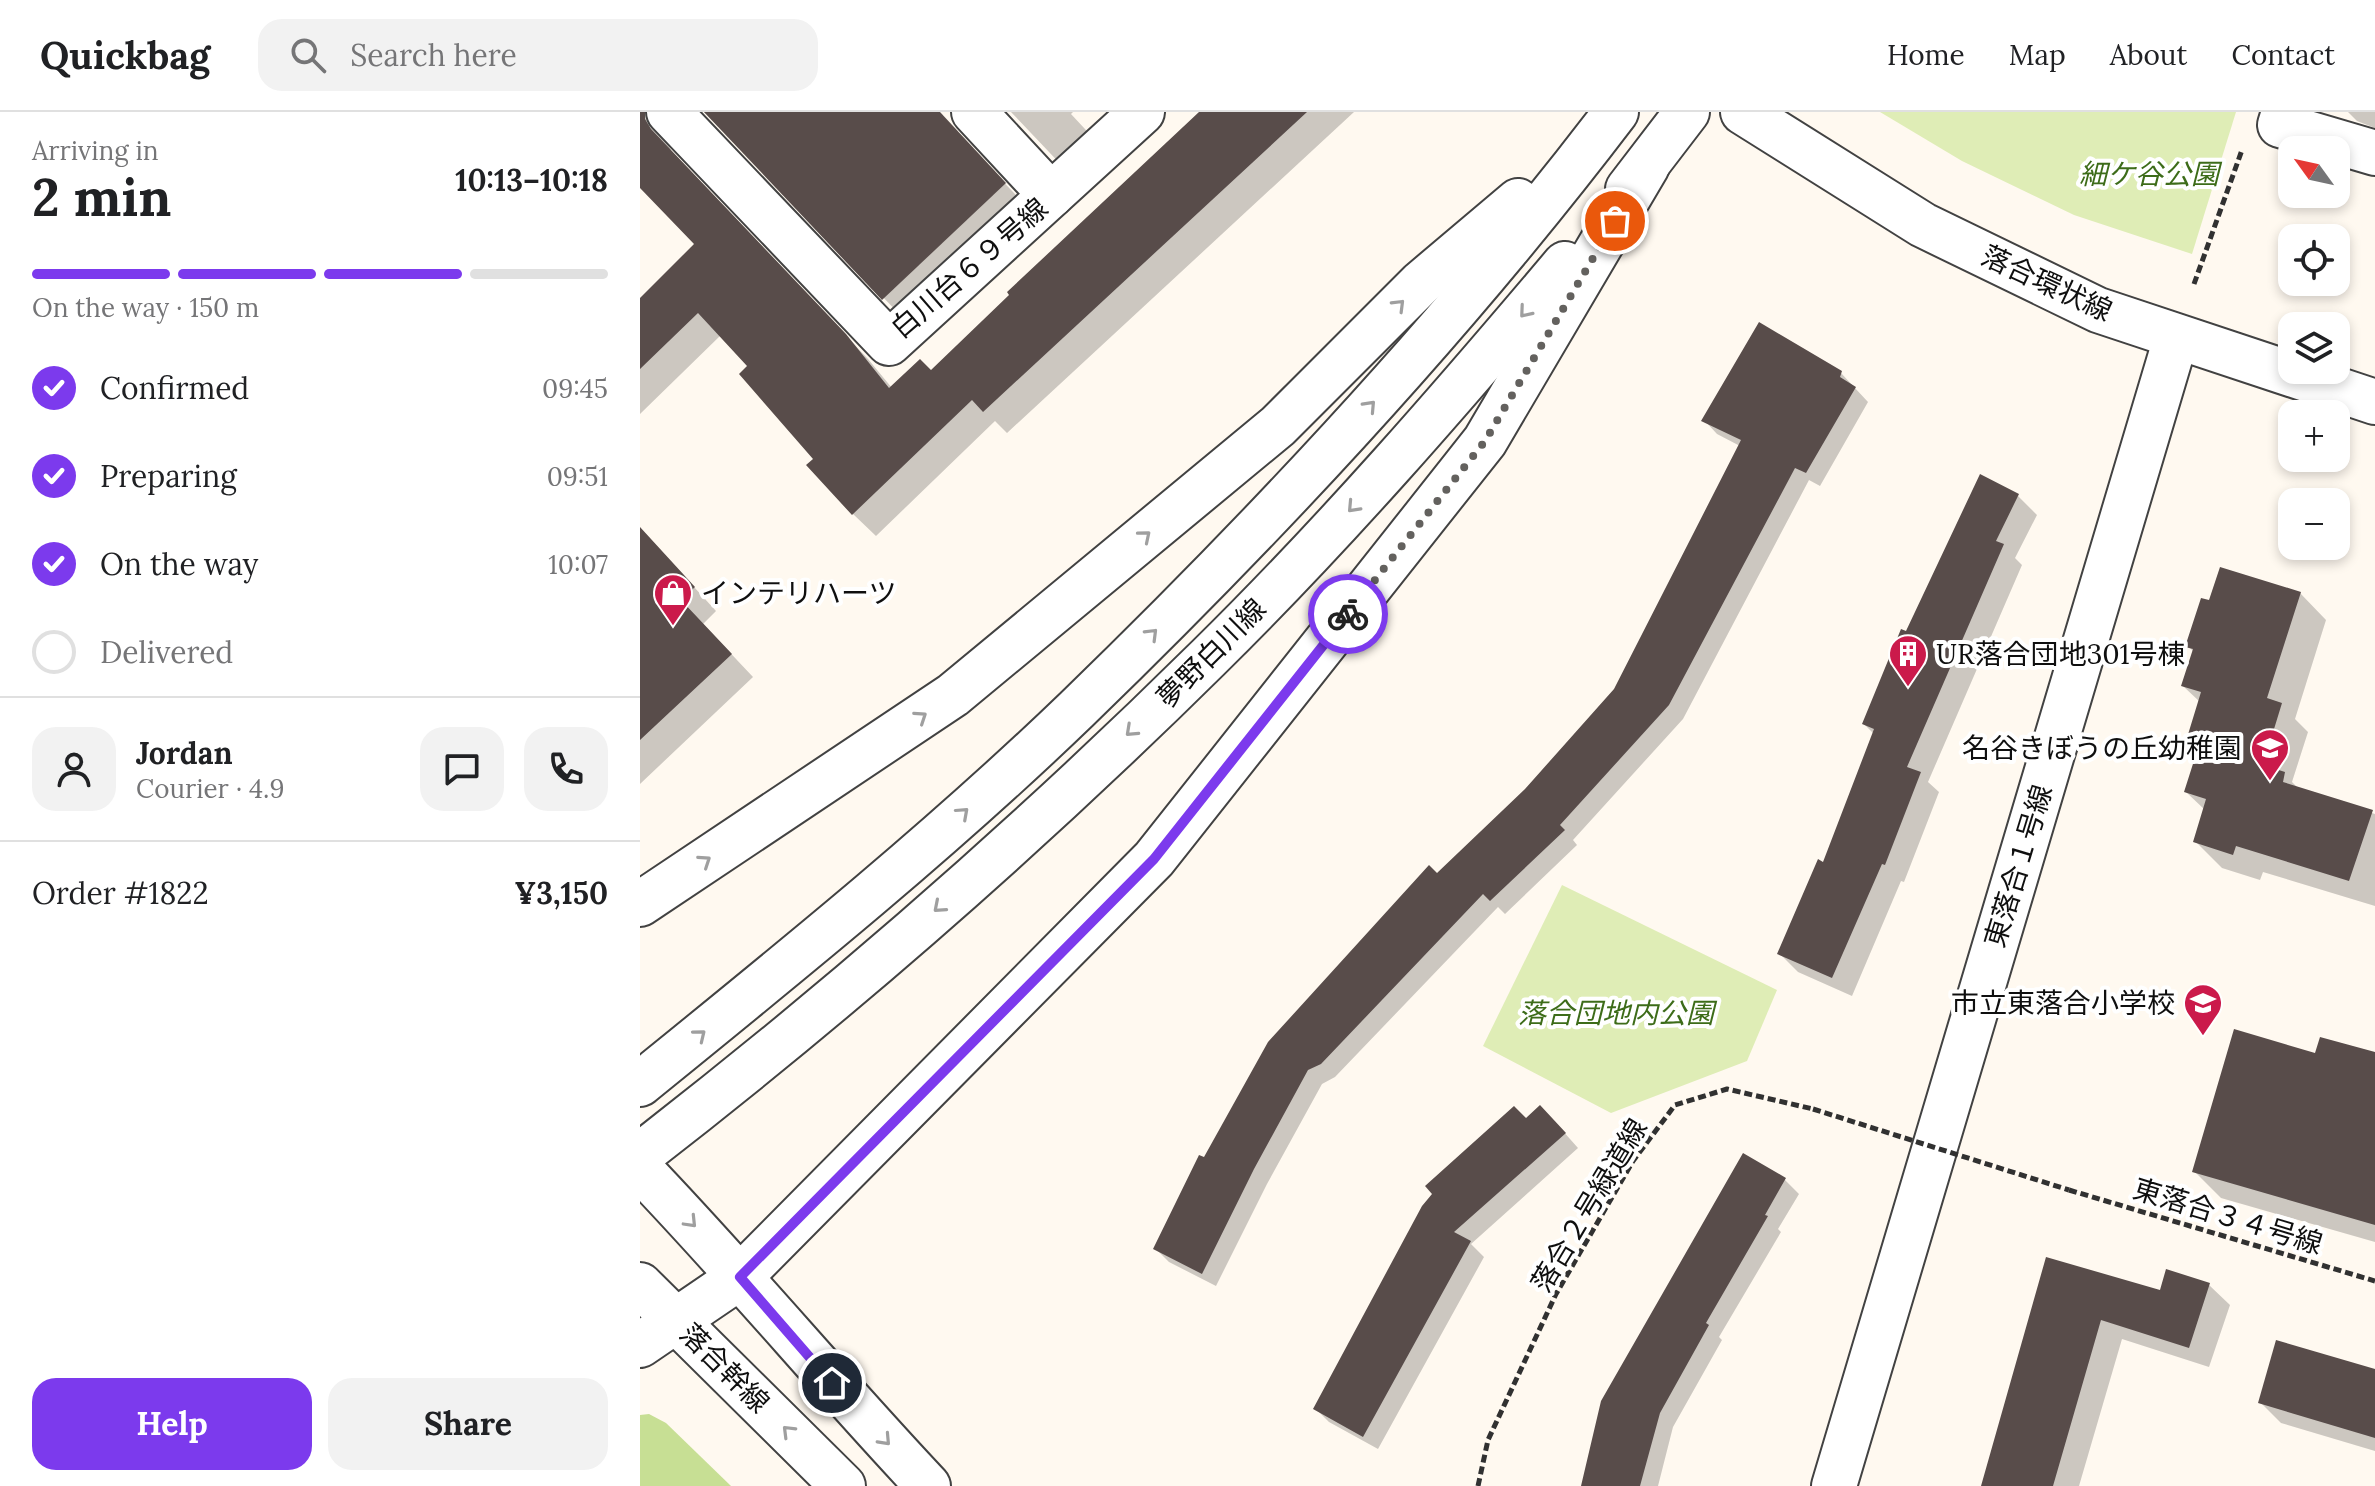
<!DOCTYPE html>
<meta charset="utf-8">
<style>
body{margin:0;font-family:Lora,"Noto Sans JP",serif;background:#f2f2f2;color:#202124;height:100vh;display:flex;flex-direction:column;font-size:30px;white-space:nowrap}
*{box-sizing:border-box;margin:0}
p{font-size:26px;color:#757577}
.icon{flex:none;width:44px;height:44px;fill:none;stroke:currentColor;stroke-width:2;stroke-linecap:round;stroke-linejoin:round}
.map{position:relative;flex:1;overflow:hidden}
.details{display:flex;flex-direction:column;background:#fff;width:640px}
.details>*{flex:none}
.needle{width:52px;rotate:303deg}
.controls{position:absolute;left:1638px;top:24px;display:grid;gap:16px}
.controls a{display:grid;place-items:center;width:72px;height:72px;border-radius:16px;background:#fff;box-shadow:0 4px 12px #0003;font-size:40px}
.pin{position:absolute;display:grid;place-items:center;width:68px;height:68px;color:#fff;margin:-34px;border:4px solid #fff;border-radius:50%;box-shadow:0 2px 8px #0007}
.courier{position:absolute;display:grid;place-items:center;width:80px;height:80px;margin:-40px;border:6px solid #7c3aed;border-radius:50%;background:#fff;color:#222;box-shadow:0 2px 10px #0007}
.summary em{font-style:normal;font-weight:700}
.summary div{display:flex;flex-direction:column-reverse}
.summary{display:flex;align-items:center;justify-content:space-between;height:136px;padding:0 32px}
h1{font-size:52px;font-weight:700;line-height:60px}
.bar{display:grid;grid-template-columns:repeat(4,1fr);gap:12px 8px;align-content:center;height:96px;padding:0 32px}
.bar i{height:10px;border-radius:6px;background:#e0e0e0}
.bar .on{background:#7c3aed}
.bar p{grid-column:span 4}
.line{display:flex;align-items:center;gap:20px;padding:0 32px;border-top:2px solid #e0e0e0}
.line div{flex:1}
.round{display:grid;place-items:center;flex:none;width:84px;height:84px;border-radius:24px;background:#f2f2f2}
ol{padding:0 32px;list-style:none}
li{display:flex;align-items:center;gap:24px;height:88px}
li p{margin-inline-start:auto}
li .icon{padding:8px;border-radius:50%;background:#7c3aed;color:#fff;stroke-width:4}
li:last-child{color:#757577}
li i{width:44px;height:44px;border:4px solid #e0e0e0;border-radius:50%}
.action{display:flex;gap:16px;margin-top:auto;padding:16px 32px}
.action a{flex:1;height:92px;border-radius:24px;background:#7c3aed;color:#fff;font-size:32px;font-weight:700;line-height:92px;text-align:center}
.action a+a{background:#f2f2f2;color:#202124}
header{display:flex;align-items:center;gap:48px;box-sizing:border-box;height:112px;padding:0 40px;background:#fff;border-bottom:2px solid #e0e0e0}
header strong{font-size:38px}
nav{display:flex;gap:44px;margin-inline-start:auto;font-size:28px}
.search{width:560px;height:72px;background:#f2f2f2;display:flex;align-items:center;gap:20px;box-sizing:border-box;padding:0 28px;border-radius:24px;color:#757577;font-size:30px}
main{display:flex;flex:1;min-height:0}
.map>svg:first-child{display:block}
</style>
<header>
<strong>Quickbag</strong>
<div class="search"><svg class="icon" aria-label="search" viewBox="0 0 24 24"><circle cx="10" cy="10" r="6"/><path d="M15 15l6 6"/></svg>Search here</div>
<nav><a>Home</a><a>Map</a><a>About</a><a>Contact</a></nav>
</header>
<main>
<section class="details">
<div class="summary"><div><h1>2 min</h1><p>Arriving in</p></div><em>10:13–10:18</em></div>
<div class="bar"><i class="on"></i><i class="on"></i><i class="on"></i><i></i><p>On the way · 150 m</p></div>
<ol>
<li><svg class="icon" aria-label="check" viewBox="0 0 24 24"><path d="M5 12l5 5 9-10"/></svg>Confirmed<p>09:45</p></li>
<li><svg class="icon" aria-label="check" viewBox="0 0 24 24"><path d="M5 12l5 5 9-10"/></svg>Preparing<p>09:51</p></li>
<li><svg class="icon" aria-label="check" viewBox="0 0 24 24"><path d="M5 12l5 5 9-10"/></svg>On the way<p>10:07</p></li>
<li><i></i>Delivered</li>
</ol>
<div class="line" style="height:144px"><a class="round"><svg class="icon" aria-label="person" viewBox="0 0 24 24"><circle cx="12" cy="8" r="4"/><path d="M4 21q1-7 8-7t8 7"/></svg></a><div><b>Jordan</b><p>Courier · 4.9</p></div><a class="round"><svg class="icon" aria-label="chat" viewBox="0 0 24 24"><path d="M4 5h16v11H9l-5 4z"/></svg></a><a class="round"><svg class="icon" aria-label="phone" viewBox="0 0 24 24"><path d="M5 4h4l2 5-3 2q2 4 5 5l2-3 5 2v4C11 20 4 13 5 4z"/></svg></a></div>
<div class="line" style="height:104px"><div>Order #1822</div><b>¥3,150</b></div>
<div class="action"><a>Help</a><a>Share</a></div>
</section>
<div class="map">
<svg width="1735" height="1374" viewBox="0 0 1735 1374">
<rect width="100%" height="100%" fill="#fff9f0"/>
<g fill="#dfedb6">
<path d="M1240 0H1596L1552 142 1434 103 1322 49Z"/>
<path d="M922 773 1137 878 1107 949 971 1001 843 934Z"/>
</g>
<path fill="#c7df94" d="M9 1302 26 1311 91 1374H0V1303Z"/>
<g fill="#0003">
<path d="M0 0H42L27 16V30L33 42 228 247 252 276 291 261 562 0H714L367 321 355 309 236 424 213 402 110 254 81 223 0 302V189L57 132 0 73Z"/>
<path d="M64 0H297L392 100 266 209Z"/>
<path d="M371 0H433L431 2 458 31 428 60Z"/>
<path d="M1708 0H1735V16L1717 9Z"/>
<path d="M1201 261 1228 290 1180 374 1169 368 1043 607 933 728 937 733 865 802 858 795 695 965 682 972 627 1072 576 1174 529 1150 515 1136 564 1048 798 764 887 678 976 578 1100 334 1077 322 1064 308Z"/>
<path d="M1378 384 1397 403 1375 446 1382 453 1288 670 1299 680 1264 770 1261 769 1212 884 1158 860 1139 841 1185 753 1234 622 1224 612 1267 521Z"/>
<path d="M0 416 76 499 63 512 113 565 0 672Z"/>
<path d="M1660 481 1686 508 1655 607 1668 620 1652 670 1659 677 1735 702V794L1623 760 1620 768 1582 756 1555 729 1565 698 1546 680 1559 639 1548 628 1560 590 1543 574 1554 540 1548 534 1570 491Z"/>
<path d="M1676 943H1735V1130L1581 1086 1554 1059Z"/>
<path d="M886 1008 914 1009 938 1036 831 1132 844 1145 738 1337 689 1310 675 1296Z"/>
<path d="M1104 1044 1145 1068 1159 1082 1138 1117 1141 1120 1079 1225 1082 1228 1033 1315 1018 1374H943Z"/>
<path d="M1408 1147 1521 1180 1569 1173 1590 1193 1569 1255 1482 1227 1439 1374H1343Z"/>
<path d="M1735 1260V1339L1641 1311 1620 1290Z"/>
</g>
<g fill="#584c4a">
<path d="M0 0H5V7L11 17 206 222 249 276 280 247 291 258 369 183 367 180 559 0H667L343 300 332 288 212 403 166 353 173 347 99 262 107 254 58 201 0 257V186L54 132 0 76Z"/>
<path d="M64 0H300L366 71 242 188Z"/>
<path d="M1119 210 1202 259 1200 265 1216 275 1166 361 1155 356 1029 593 920 713 925 718 850 789 843 782 681 952 668 958 614 1057 562 1162 513 1137 559 1043 564 1045 628 930 789 753 797 761 885 677 974 577 1101 328 1061 309Z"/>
<path d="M1340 362 1379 382 1356 429 1364 432 1267 655 1281 660 1245 753 1242 752 1192 866 1137 842 1178 747 1183 750 1234 617 1222 612 1261 517 1266 519Z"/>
<path d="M0 415 55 475 41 488 92 542 0 628Z"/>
<path d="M1580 455 1661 480 1627 586 1642 591 1623 653 1645 660 1643 670 1733 698 1709 769 1596 734 1593 743 1553 730 1566 687 1544 680 1559 633 1546 629 1561 580 1541 574 1553 537 1545 535 1561 486 1569 488Z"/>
<path d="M1594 917 1675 941 1680 925 1735 940V1113L1552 1060Z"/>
<path d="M900 993 926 1021 814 1120 831 1129 723 1325 673 1297 782 1094 792 1082 785 1074 874 994 886 1006Z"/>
<path d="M1103 1041 1146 1066 1125 1103 1128 1104 1066 1211 1069 1213 1020 1301 1000 1374H941L961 1289Z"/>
<path d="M1406 1145 1520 1178 1526 1157 1570 1171 1549 1236 1461 1208 1413 1374H1341Z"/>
<path d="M1636 1228 1735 1257V1326L1618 1291Z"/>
</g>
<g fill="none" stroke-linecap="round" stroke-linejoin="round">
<defs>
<g id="minor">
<path d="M29 0 249 231 502 0"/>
<path d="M334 0 411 83"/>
<path d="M1103 0 1283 113 1458 198 1735 290"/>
<path d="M1644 0 1640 13 1735 41"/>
<path d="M988 77 1047 0"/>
<path d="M0 792 313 583 638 314 781 171 878 89"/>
<path d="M0 972C149 851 299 730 437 597 629 411 814 213 976 0"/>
<path d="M0 1043C199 889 390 722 569 545 695 421 811 287 925 152"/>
<path d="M0 1057C99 1160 190 1270 288 1374"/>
<path d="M0 1173 203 1374"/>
<path d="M0 1233 100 1165 514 747 845 329 1007 54"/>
<path d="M1194 1374 1536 226"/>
</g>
</defs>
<use href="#minor" stroke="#424242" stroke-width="48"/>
<g stroke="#313131" stroke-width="5" stroke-dasharray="8 4" stroke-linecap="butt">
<path d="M1554 172 1602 38"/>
<path d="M1429 1078 1735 1169"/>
<path d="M838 1374 848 1328 916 1182 993 1049 1035 993 1087 977 1173 997"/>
</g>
<use href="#minor" stroke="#fff" stroke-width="44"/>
<path stroke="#313131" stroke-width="5" stroke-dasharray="8 4" stroke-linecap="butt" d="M1173 997 1429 1078"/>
</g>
<defs><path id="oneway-chevron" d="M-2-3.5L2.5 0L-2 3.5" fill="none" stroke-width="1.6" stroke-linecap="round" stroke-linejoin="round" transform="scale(2)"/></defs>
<g stroke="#9f9f9f">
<use href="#oneway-chevron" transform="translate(759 193) rotate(-45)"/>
<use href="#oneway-chevron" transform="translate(885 200) rotate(130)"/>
<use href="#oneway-chevron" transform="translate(730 294) rotate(-47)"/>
<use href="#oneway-chevron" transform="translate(713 395) rotate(133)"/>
<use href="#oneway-chevron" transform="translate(505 424) rotate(-40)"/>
<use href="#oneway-chevron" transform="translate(512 522) rotate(-45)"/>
<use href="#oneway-chevron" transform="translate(281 605) rotate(-34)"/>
<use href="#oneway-chevron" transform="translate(491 619) rotate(137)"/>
<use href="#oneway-chevron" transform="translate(323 701) rotate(-42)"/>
<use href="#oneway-chevron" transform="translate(65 749) rotate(-34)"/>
<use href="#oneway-chevron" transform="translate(299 795) rotate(139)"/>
<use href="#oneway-chevron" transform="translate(60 923) rotate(-39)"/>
<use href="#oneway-chevron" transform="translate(51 1110) rotate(46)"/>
<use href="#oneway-chevron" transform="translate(148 1319) rotate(-135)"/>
<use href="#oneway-chevron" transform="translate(245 1328) rotate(47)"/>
</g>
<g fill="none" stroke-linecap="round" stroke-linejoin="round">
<path stroke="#63615e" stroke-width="8" stroke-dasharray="0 14.4" d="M708 502 845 329 975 109"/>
<path stroke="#7c3aed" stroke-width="10" d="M192 1271 100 1165 514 747 708 502"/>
</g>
<defs>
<symbol id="shop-pin" viewBox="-11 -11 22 30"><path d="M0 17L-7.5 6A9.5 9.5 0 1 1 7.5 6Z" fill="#cb1a4b" stroke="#fff"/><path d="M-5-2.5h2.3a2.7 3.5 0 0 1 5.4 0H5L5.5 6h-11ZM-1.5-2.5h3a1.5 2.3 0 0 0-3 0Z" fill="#fff"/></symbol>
<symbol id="building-pin" viewBox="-11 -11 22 30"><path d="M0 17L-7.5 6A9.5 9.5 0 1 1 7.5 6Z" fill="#cb1a4b" stroke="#fff"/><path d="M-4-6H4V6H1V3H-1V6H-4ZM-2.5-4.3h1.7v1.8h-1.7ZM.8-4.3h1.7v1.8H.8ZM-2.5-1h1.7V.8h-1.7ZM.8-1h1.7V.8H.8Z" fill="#fff"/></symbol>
<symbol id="school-pin" viewBox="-11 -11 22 30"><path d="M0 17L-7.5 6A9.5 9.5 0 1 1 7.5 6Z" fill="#cb1a4b" stroke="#fff"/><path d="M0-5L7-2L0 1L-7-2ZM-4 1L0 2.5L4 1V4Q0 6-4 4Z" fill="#fff"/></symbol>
</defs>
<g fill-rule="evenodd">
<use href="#shop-pin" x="11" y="459" width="44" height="60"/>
<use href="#building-pin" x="1246" y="520" width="44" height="60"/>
<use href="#school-pin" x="1608" y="614" width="44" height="60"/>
<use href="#school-pin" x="1541" y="869" width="44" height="60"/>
</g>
<g text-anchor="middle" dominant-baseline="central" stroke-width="8" stroke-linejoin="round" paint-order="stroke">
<g font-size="28" font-style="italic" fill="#3d6c19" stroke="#fff">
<text x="1509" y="62">細ケ谷公園</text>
<text x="976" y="901">落合団地内公園</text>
</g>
<g font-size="28" fill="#0f0f0f" stroke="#fff">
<text transform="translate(329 156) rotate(-41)">白川台６９号線</text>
<text transform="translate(1407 171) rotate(25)">落合環状線</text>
<text transform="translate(571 541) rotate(-45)">夢野白川線</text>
<text transform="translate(1378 754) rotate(-73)">東落合１号線</text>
<text transform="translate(949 1093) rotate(-59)">落合２号緑道線</text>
<text transform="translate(1588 1104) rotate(17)">東落合３４号線</text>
<text transform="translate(85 1256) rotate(45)">落合幹線</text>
</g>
<g font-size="28" fill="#0f0f0f" stroke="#fff" text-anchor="start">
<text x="61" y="481">インテリハーツ</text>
<text x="1296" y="542">UR落合団地301号棟</text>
<text x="1602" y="636" text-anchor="end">名谷きぼうの丘幼稚園</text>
<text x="1535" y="891" text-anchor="end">市立東落合小学校</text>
</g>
</g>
</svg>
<div class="controls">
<a><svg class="needle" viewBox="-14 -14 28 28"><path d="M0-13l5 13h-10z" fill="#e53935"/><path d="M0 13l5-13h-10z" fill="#757577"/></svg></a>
<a><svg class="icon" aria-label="locate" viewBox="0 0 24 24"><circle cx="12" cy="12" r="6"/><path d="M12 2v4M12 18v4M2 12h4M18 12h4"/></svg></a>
<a><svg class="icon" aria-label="layers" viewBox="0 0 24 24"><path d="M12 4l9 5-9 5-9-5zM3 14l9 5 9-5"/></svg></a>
<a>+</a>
<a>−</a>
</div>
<div class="pin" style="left:975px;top:109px;background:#ea580c"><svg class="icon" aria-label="bag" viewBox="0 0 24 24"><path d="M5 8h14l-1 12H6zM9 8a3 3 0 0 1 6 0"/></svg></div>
<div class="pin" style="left:192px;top:1271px;background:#1f2937"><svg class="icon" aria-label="home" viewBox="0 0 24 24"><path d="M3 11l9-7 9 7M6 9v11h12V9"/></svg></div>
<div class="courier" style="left:708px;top:502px"><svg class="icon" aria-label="bike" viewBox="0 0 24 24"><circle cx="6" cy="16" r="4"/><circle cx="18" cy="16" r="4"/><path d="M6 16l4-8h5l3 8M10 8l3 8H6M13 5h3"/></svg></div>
</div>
</main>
